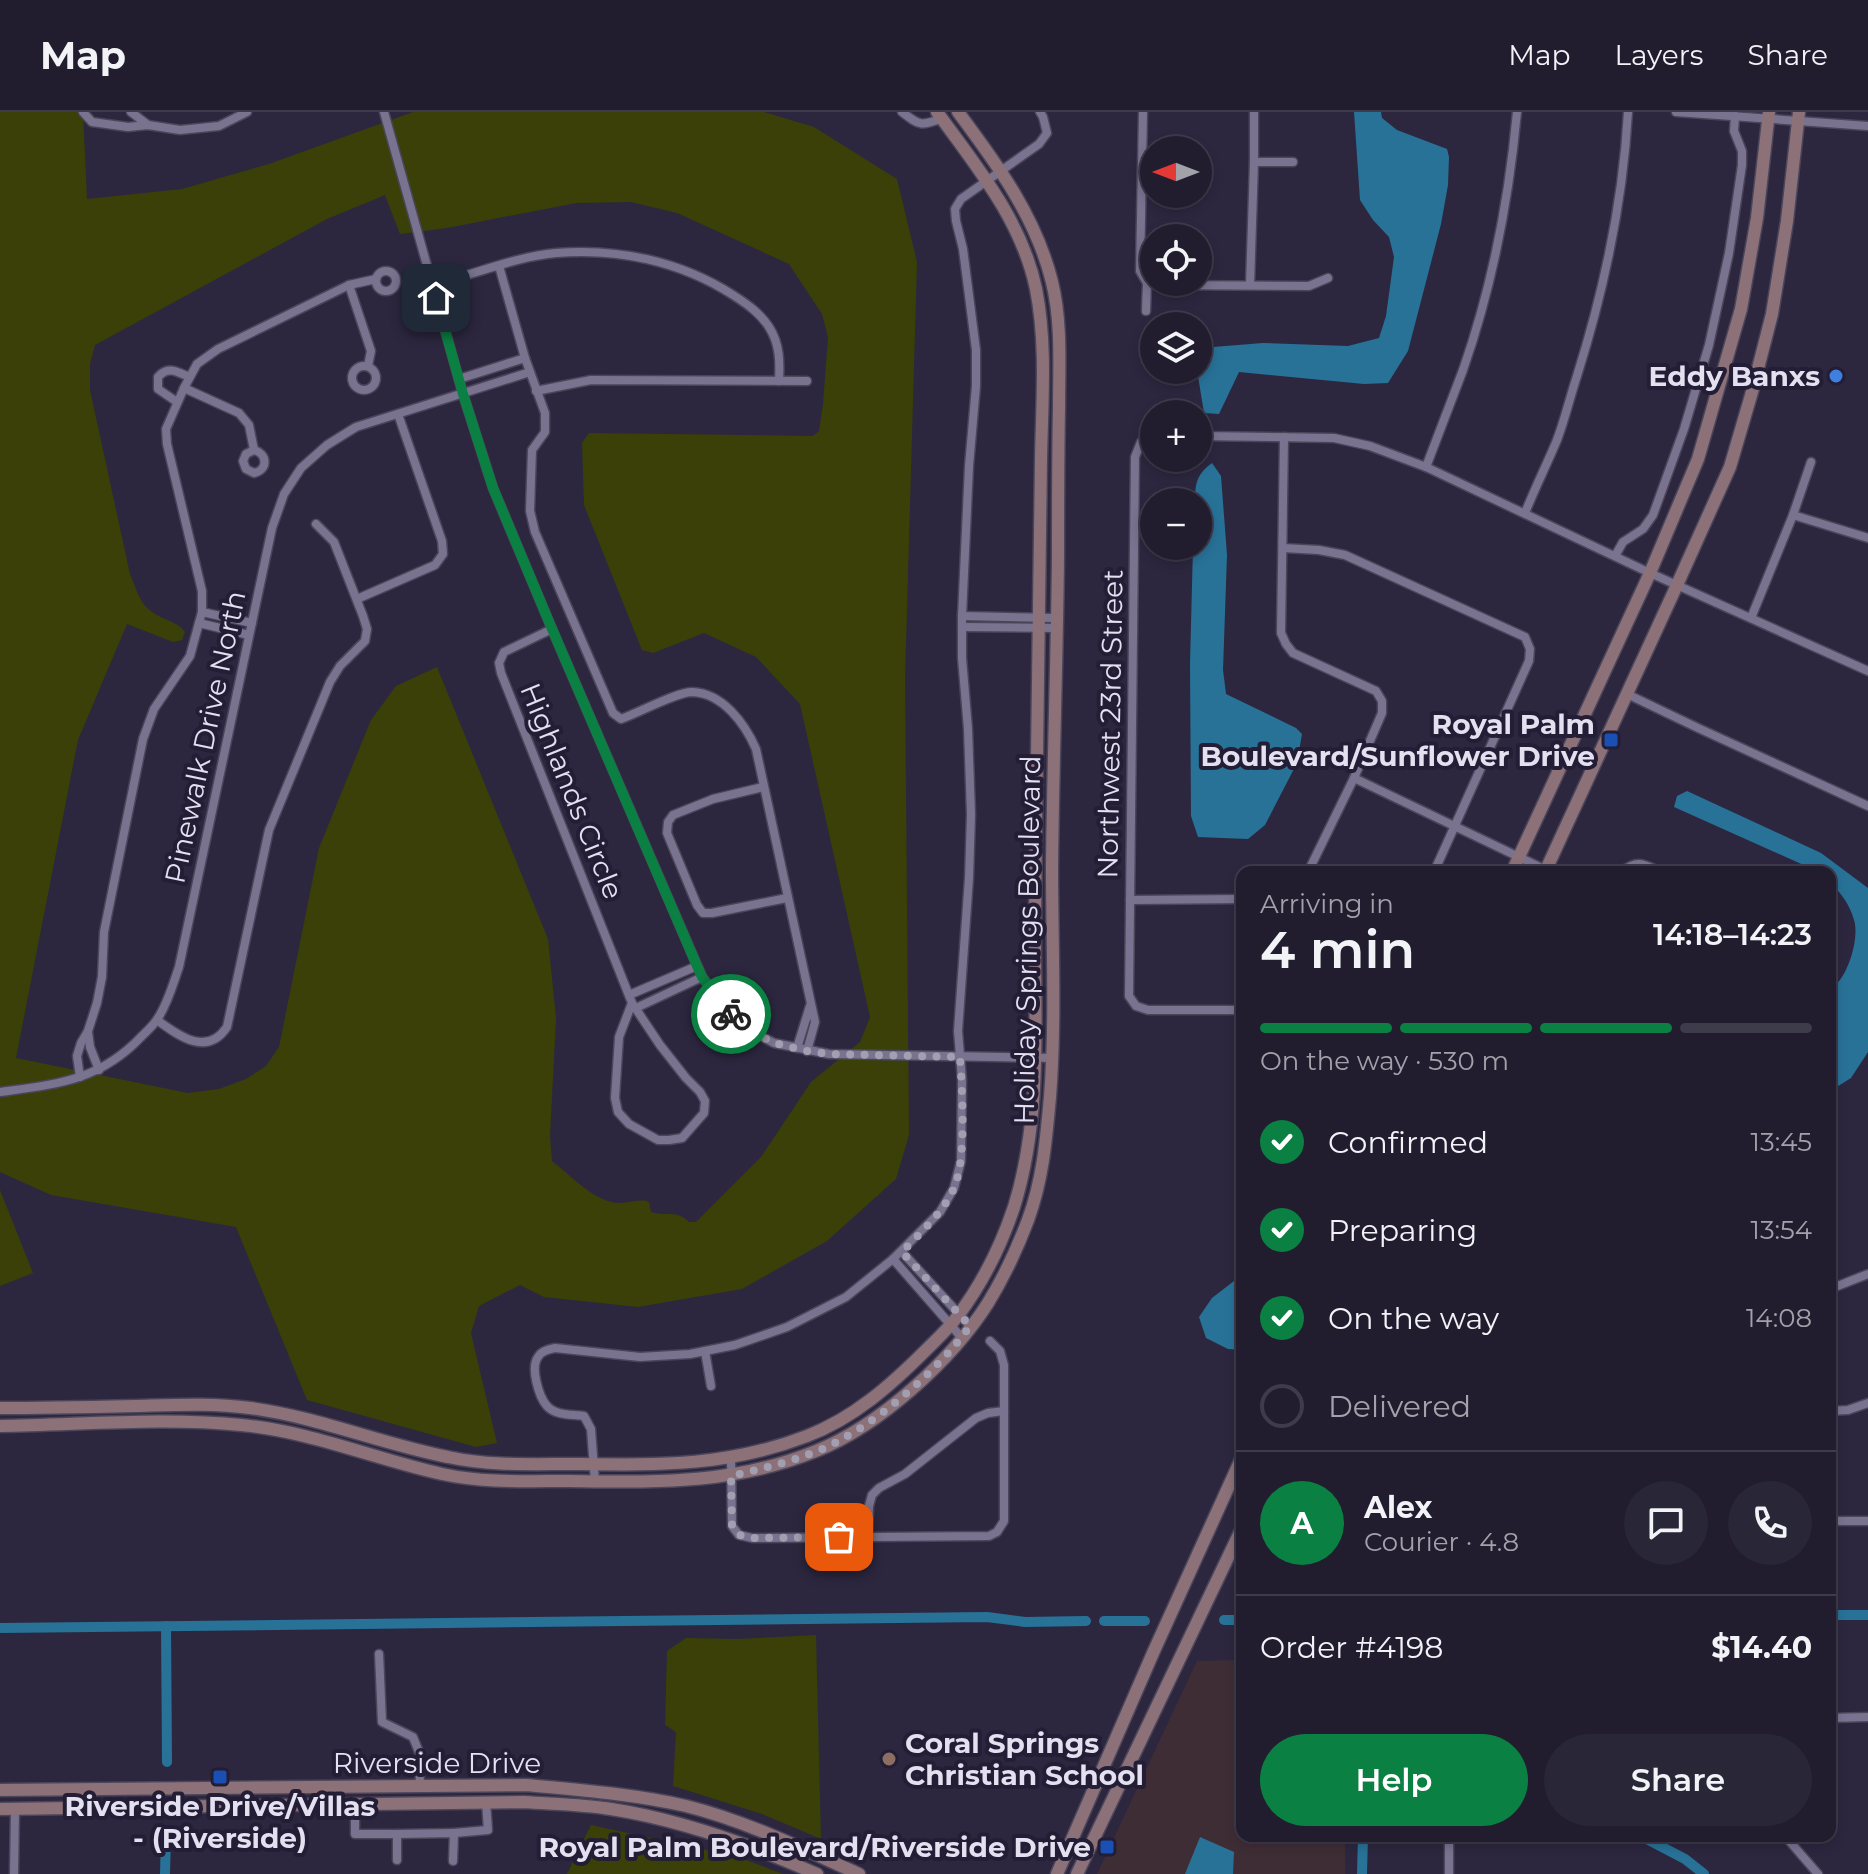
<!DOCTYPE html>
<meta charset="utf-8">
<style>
body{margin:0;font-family:Montserrat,sans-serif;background:#292637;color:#f1f3f6;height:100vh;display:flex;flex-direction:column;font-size:30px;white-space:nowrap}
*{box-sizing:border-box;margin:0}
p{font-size:26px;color:#a2a2aa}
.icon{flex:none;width:44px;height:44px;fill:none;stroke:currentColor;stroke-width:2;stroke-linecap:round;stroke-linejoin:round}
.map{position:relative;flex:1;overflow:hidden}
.drawer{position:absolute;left:1236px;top:754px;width:600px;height:976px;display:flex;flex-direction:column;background:#211d2f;border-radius:16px;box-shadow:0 4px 12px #0003,0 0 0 2px #3e3b4b}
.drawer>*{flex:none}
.needle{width:52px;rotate:270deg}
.tools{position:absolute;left:1140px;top:24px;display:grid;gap:16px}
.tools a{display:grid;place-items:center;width:72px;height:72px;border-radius:50%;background:#211d2f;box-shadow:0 4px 12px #0003,0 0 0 2px #3e3b4b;font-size:40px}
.pin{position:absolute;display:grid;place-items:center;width:68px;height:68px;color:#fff;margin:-34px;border-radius:16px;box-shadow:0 4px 12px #0006}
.courier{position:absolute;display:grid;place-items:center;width:80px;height:80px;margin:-40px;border:6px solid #0b8043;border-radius:50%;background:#fff;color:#222;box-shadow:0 2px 10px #0007}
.summary em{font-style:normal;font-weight:600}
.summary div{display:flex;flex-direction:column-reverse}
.summary{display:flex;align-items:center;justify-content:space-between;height:136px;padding:0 24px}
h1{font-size:52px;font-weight:600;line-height:60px}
.bar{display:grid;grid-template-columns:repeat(4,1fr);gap:12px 8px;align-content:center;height:96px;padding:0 24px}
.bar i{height:10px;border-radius:6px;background:#3e3b4b}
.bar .current{background:#0b8043}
.bar p{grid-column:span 4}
.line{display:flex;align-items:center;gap:20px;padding:0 24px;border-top:2px solid #3e3b4b}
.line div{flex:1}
.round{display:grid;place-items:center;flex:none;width:84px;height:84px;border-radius:42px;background:#292637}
ol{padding:0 24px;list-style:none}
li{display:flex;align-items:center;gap:24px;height:88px}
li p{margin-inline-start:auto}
li .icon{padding:8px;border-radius:50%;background:#0b8043;color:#fff;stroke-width:4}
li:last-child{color:#a2a2aa}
li i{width:44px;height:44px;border:4px solid #3e3b4b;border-radius:50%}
.action{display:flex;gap:16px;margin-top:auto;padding:16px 24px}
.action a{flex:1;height:92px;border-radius:48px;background:#0b8043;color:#fff;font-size:32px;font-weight:600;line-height:92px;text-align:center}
.action a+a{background:#292637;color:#f1f3f6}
header{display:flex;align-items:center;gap:48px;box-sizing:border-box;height:112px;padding:0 40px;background:#211d2f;border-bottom:2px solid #3e3b4b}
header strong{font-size:38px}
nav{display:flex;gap:44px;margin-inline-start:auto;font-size:28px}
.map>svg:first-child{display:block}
</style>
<header>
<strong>Map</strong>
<nav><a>Map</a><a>Layers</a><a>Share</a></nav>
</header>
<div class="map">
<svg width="1868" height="1762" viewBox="0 0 1868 1762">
<rect width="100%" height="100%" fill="#2c273f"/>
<path fill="#3f2d35" d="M1242 1548V1724H1345V1762H1097L1197 1549Z"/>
<g fill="#3a4007" fill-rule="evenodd">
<path d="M0 0H83L87 87 182 77 269 52 413 0H764L814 15 897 67 917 150 905 566 909 1023 896 1067 827 1129 742 1177 638 1195 544 1185 520 1173 479 1194 471 1221 497 1331 476 1335 307 1288 236 1115 51 1083 0 1060ZM385 83 400 122 447 116 576 91 631 90 677 101 789 152 822 202 828 225 823 292 819 319 813 324 589 321 582 331 584 393 642 538 653 541 704 521 756 545 800 592 870 905 860 930 811 970 761 1045 696 1110H689C676 1097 666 1105 651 1100L649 1090C637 1085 625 1094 611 1090 589 1084 570 1063 552 1049L550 1024 556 906 548 827 437 555 396 574 371 608 319 736 279 935 266 954 246 967 219 977 188 981 16 946 78 628 127 512 173 530 182 528 185 520C177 509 163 508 152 500 139 491 136 476 130 462L90 278V252L95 233 327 107Z"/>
<path d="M0 1078 33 1161 0 1174Z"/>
<path d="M816 1523 821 1727 762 1702 673 1674 676 1620 665 1613 667 1539 686 1526 738 1527Z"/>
<path d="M591 1713 738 1745 783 1762H567Z"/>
</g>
<g fill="#287298">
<path d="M1354 0H1381L1382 6 1397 18 1447 37 1449 45 1448 73 1441 112 1408 239 1388 271 1364 272 1239 260 1219 302 1204 301 1197 258 1198 249 1213 235 1263 231 1348 234 1379 226 1386 204 1394 145 1389 125 1373 108 1360 88Z"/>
<path d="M1212 351 1221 364 1227 443 1223 558 1226 582 1296 616 1302 622 1297 651 1265 713 1248 727 1198 725 1191 704 1190 552 1193 434H1198V390H1195C1195 371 1197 362 1212 351Z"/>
<path d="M1687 679 1821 741 1868 776V940L1851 966 1835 976 1830 977V877C1847 869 1860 826 1854 808 1850 793 1841 781 1830 770V760H1819L1674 695 1677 684Z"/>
<path d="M1242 1149V1238L1228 1237 1206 1226 1199 1205 1212 1186 1234 1169Z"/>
<path d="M1200 1725 1234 1740 1233 1762H1185Z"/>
</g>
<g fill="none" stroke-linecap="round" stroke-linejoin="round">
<g stroke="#287298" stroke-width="10">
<path d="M1830 1503H1868"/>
<path d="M1224 1508H1242"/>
<path d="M1104 1509H1145"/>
<path d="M166 1514 167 1650"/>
<path d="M0 1516 987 1505 1025 1510 1086 1509"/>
<path d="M1641 1724 1685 1747 1704 1762"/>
<path d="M165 1762 166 1724"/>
<path d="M1362 1762 1363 1724"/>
</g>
<defs>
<g id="street">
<path d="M83 0 92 10 128 15 148 13 180 18 219 14 247 0"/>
<path d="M131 0 148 13"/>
<path d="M384 0 463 282 493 376 552 517 702 865 728 899 749 918 774 931 829 942 1053 946"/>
<path d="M902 0C919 13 921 15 942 6"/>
<path d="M1143 0 1140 159 1147 171 1146 199"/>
<path d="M1676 0 1868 14"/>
<path d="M1254 50H1293"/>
<path d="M499 154 525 246 545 301V320L532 338 530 399 535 420 613 601 621 607C638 601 677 580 692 580 723 581 745 612 756 637L815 910 807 939"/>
<circle cx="386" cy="169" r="10"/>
<path d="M460 165C491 156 523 144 556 141 618 136 680 149 733 183 747 192 760 201 769 215 780 232 780 250 779 269"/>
<path d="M1147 171 1161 173 1309 174 1328 166"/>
<path d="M349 173 371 239 368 254"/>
<path d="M1250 173 1254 50V0"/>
<circle cx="364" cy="266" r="12"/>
<path d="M459 267 525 246"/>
<path d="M184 276 239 301 249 313 254 338C268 342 268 358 254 361L246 357 243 349 246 342 254 338"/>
<path d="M536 279 591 268 807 269"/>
<path d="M177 290 158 277V265C168 253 178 260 189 265"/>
<path d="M1154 324 1141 330 1135 345 1129 884 1136 894 1148 898H1242"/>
<path d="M1198 324 1334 326 1370 334 1426 355 1650 461 1868 559"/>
<path d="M1284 325 1281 521 1286 532 1293 541 1376 579 1382 589V601L1354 666 1308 760"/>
<path d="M1426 355C1438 323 1451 290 1463 258 1492 175 1509 87 1517 0"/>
<path d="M1525 401C1535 376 1547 352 1557 328 1565 307 1570 285 1577 264 1604 178 1623 90 1628 0"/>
<path d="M1793 403 1868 426"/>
<path d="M1283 436 1319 438 1345 443 1525 525 1530 537 1529 549 1434 760"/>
<path d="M1615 444 1623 430 1643 417 1653 403 1684 317 1709 233 1729 141 1742 53V39L1734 19 1735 4"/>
<path d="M357 487 435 453 443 442 442 429 398 302"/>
<path d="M202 500 252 511"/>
<path d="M962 504 1057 506"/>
<path d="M1751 506 1793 403 1811 350"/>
<path d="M199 511 249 523"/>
<path d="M962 515 1057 516"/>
<path d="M552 517 504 540 499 551 501 561 632 891 660 933 686 966 700 980 705 989 704 1001 682 1026 669 1028H658L629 1012 618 1000 615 986 619 925 632 891"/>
<path d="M1627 582 1698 616 1868 694"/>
<path d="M1354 666 1546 758"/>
<path d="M763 675 713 687 673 703 668 710 667 721 697 793 703 801H712L787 786"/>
<path d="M1621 760C1638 747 1643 752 1661 760"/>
<path d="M1130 788 1242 787"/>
<path d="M629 883 697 854"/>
<path d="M636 896 702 865"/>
<path d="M157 908C179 924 207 945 227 915L269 718 330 570 340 554 365 529 367 517 363 504 334 430 316 412"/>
<path d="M88 920 90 935 99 958"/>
<path d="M797 936 810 894"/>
<path d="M80 965 77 944 81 931 88 919 97 891 102 865 104 820 143 627 154 597 190 544 202 500V479L167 332 166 317 184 276 197 252 218 237 349 173 376 167"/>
<path d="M0 980C57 972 99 969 141 925 147 919 154 913 158 906 168 891 173 872 179 855L272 416 284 382 301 356 327 333 356 315 530 260"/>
<path d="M902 1140 970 1214"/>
<path d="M893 1147 962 1226"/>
<path d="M1830 1177 1868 1162"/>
<path d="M705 1239 711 1274"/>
<path d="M1830 1299 1848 1298 1868 1291"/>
<path d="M731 1346 732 1414 739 1423 752 1426 989 1424 997 1420 1004 1409V1253L1000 1239 990 1229"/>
<path d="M595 1370 591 1317 584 1304C572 1302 556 1304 547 1294 539 1285 530 1256 538 1245 541 1239 549 1237 555 1236L640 1245 690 1242 735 1233 787 1215 846 1185 893 1147 940 1100 954 1076 961 1049 962 968 958 919 969 766 971 702 968 617 962 546V504L969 354 976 274V238L963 137 956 109 955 97 961 87 1039 32 1047 21 1043 5 1040 0"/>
<path d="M1830 1409H1868"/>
<path d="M868 1425 869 1394 872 1383 879 1376 905 1362 976 1306 988 1301 1004 1299"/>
<path d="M379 1542 382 1610 413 1625 419 1640 420 1674"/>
<path d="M1830 1606 1868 1605"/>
<path d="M355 1692V1722H397V1748"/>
<path d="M454 1721 488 1718 486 1690"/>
<path d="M397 1722 454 1721 453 1749"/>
<path d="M1449 1724V1762"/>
<path d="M1785 1724 1818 1762"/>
<path d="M14 1762 15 1697"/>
</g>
<g id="secondary">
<path d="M1512 760 1650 461 1698 347 1741 197 1757 106 1769 0"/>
<path d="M1545 760 1677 473 1730 355 1752 280 1772 202 1787 109 1799 0"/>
<path d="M0 1296C45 1296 91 1295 136 1294 174 1293 212 1291 250 1296 318 1305 381 1332 448 1345 489 1354 531 1352 572 1352 657 1353 727 1355 807 1324 854 1306 891 1273 926 1238 937 1227 948 1217 957 1205 982 1172 1001 1134 1014 1095 1039 1015 1036 929 1035 847 1035 779 1036 711 1037 642 1039 544 1040 446 1041 347 1042 291 1047 232 1036 177 1022 109 977 55 937 0"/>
<path d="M0 1314C79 1313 163 1305 241 1313 309 1319 375 1347 442 1362 483 1371 526 1369 568 1369 656 1370 732 1373 816 1339 879 1314 952 1248 988 1191 1004 1165 1017 1137 1028 1108 1043 1067 1046 1028 1050 985 1056 908 1052 831 1052 755 1053 652 1057 548 1058 445 1058 395 1058 345 1059 296 1059 254 1062 211 1052 170 1036 105 997 52 958 0"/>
<path d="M0 1678 526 1673C579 1678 633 1682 686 1694 746 1709 803 1737 859 1762"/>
<path d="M0 1697 524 1690C553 1692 582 1692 611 1697 682 1708 751 1733 817 1762"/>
<path d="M1057 1762 1153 1541 1242 1345"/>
<path d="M1077 1762 1242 1416"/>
</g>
</defs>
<use href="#street" stroke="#4b455a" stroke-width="11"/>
<use href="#secondary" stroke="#4b455a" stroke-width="15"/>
<use href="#street" stroke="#797390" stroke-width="8"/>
<use href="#secondary" stroke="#8c7179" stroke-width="12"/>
</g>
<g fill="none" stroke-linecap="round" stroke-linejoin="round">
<path stroke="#a39fb2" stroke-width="8" stroke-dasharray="0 14.4" d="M731 902 749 918 774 931 807 939 829 942 960 945C962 979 967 1046 954 1076 943 1101 920 1121 902 1140L970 1214C937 1260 872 1316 820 1338 791 1350 761 1357 731 1364L732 1414 739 1423 752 1426 839 1425"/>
<path stroke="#0b8043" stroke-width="10" d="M436 186 463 282 493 376 552 517 697 854 702 865 731 902"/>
</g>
<circle fill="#3f7fe0" stroke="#231d35" stroke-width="3" cx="1836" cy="264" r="8"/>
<g fill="#1a4fb4" stroke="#231d35" stroke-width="3">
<rect x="1603" y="620" width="16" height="16" rx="4"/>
<rect x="212" y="1657" width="16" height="16" rx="4"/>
<rect x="1099" y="1727" width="16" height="16" rx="4"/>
</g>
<circle fill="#8d6e63" stroke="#231d35" stroke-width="3" cx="889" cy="1647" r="8"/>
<g text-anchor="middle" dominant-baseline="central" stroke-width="8" stroke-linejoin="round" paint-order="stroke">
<g font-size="28" font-weight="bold" fill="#e3e0f0" stroke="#231d35" text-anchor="end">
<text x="1820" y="264">Eddy Banxs</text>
<text x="1595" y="612">Royal Palm<tspan x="1595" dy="32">Boulevard/Sunflower Drive</tspan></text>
<text x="905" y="1631" text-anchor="start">Coral Springs<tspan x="905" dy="32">Christian School</tspan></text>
<text x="220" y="1694" text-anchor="middle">Riverside Drive/Villas<tspan x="220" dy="32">- (Riverside)</tspan></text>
<text x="1091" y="1735">Royal Palm Boulevard/Riverside Drive</text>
</g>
<g font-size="28" fill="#e3e0f0" stroke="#231d35">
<text transform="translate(1110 612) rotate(-89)">Northwest 23rd Street</text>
<text transform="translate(205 625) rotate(-78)">Pinewalk Drive North</text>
<text transform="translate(572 679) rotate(68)">Highlands Circle</text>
<text transform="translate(1027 828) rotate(-89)">Holiday Springs Boulevard</text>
<text x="437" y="1651">Riverside Drive</text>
</g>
</g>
</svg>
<div class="tools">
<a><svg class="needle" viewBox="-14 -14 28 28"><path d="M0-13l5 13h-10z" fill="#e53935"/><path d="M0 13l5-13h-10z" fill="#a2a2aa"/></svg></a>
<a><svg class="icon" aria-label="locate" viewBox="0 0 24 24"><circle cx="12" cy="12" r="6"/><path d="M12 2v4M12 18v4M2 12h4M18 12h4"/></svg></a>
<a><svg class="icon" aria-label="layers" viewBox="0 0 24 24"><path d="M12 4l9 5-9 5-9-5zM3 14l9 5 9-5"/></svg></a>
<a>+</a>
<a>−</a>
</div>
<div class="pin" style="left:839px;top:1425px;background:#ea580c"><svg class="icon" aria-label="bag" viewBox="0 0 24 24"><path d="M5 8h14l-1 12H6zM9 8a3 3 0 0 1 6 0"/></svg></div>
<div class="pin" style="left:436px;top:186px;background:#1f2937"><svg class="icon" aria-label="home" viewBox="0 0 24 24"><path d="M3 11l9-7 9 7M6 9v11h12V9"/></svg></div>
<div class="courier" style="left:731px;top:902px"><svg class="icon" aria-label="bike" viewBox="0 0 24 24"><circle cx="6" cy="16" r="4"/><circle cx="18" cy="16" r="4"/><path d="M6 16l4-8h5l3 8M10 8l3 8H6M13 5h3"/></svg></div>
<section class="drawer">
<div class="summary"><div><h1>4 min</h1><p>Arriving in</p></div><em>14:18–14:23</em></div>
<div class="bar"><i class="current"></i><i class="current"></i><i class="current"></i><i></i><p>On the way · 530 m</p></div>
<ol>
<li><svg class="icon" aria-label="check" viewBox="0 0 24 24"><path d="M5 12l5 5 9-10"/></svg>Confirmed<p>13:45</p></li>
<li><svg class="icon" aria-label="check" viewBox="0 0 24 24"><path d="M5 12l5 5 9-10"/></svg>Preparing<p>13:54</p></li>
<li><svg class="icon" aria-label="check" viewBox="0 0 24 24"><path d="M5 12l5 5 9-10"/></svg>On the way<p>14:08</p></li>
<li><i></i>Delivered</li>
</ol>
<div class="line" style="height:144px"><b class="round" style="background:#0b8043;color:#fff">A</b><div><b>Alex</b><p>Courier · 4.8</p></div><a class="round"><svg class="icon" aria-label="chat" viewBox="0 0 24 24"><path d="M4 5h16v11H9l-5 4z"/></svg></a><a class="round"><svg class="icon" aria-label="phone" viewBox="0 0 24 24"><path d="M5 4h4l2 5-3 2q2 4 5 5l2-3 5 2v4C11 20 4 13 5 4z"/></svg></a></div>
<div class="line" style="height:104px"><div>Order #4198</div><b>$14.40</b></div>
<div class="action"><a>Help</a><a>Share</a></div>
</section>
</div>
